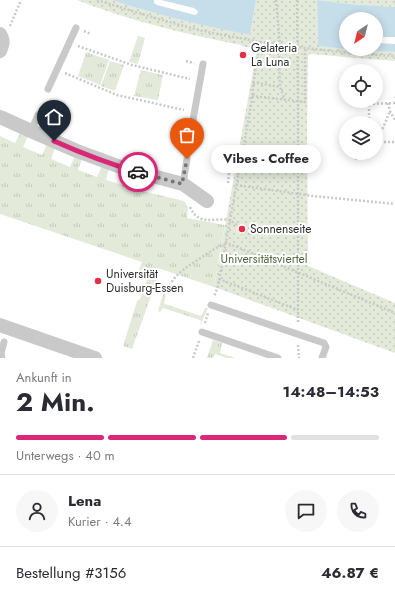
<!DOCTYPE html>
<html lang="de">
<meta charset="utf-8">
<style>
body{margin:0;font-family:Jost,sans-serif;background:#f7f7f7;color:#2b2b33;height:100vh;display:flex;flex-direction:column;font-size:15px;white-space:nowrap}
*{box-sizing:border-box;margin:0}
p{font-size:13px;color:#7c7c81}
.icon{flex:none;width:22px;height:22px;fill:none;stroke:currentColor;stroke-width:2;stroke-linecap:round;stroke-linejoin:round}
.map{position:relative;height:358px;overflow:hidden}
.panel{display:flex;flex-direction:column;background:#fff;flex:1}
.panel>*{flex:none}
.needle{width:26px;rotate:215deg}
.controls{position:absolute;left:339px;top:12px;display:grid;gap:8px}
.controls a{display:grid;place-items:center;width:44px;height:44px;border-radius:50%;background:#fff;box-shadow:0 2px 10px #0003;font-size:20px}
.pin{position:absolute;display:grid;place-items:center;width:34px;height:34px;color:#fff;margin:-41px -17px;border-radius:50% 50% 50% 0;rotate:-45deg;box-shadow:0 0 4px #0007}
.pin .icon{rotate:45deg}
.courier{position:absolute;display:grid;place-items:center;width:40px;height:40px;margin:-20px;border:3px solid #db2777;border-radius:50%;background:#fff;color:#222;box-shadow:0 1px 5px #0007}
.bubble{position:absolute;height:28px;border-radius:14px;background:#fff;box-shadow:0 2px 10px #0003;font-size:13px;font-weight:700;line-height:28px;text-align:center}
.headline em{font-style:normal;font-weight:700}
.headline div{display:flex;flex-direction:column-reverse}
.headline{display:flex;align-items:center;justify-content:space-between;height:68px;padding:0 16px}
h1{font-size:26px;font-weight:700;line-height:30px}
.bar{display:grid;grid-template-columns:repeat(4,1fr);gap:6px 4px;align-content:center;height:48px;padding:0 16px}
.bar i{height:5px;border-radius:3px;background:#e1e1e2}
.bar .selected{background:#db2777}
.bar p{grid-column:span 4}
.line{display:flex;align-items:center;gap:10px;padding:0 16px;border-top:1px solid #e1e1e2}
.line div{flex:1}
.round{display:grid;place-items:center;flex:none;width:42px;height:42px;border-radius:21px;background:#f7f7f7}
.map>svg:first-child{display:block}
</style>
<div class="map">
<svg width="395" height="358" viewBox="0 0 395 358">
<defs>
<pattern id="grass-tufts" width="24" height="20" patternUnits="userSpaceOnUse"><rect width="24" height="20" fill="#e3eada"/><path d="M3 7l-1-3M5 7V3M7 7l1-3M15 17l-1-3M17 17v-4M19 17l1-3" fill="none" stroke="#c3c9bb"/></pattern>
<pattern id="park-dots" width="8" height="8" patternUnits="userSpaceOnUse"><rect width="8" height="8" fill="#e3eada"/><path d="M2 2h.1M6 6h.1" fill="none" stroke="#c3c9bb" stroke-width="1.8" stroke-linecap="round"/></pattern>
</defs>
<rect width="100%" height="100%" fill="#fff"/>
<g fill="url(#grass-tufts)">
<path d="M138 36 145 38 138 64 129 62Z"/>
<path d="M86 52 109 60 100 85 78 76Z"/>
<path d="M110 61 124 65 115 91 101 86Z"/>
<path d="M141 70 163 75 158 100 134 96Z"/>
<path d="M21 132 28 136 23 147 42 155 47 144 55 148 51 159 70 167 75 156 82 159 78 170 97 177 102 166 109 168 106 180 126 186 130 175 137 177 134 189 184 201 188 207 187 218 225 225 214 287 158 268 157 281 147 307 132 349 123 346 137 301 140 299 148 277 138 272 142 262 0 214V136L15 143Z"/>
<path d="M164 294 166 295 164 303 165 304 201 316 205 308H208L200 326 201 321 200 320 163 308 160 312 158 311 163 295Z"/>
<path d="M213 340 222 343 220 353 235 358H227L215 354 213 358H207Z"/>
</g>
<path fill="url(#park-dots)" d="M77 0H112L144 10 185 21 250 35 256 0H395V7L349 4 317 0 318 46 395 52V61L345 57 311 54H309L308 56 307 127 308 266 395 303V353L214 287 257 49 241 46V45C185 34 130 21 77 0Z"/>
<g fill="#c6deea">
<path d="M112 0H154V3L157 5 195 15 197 14 198 11 194 8 161 0H256L250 35C203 26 157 15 112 0Z"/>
<path d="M317 0 349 4 395 7V37H376V19H346V49L318 46Z"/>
<path d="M376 43 395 44V52L349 49H376Z"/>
</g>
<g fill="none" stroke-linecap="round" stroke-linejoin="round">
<g stroke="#c9c9c9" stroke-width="2.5" stroke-dasharray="2 2" stroke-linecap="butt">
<path d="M97 0C132 11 167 22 203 31 221 35 241 38 260 42L253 85 252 100 218 286 214 297"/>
<path d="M276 0 280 45 279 56 280 87 285 100"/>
<path d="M297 0 298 101V324"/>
<path d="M10 26 21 0"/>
<path d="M84 31 91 34"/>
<path d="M260 42C304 48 350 54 395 56"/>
<path d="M78 46 132 65 190 79"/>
<path d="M186 61 194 63"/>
<path d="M369 71V67"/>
<path d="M65 73 117 95 184 110"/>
<path d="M253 84 258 83 280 87"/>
<path d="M344 89H346"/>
<path d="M252 96 305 102V48"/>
<path d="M395 97V98"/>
<path d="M388 103 390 111 395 120"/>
<path d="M369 104 395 103"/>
<path d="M369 123V101"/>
<path d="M376 134 383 128 390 111"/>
<path d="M376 142H395"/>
<path d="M356 160V153"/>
<path d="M228 183 229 173"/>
<path d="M236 185 313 196 395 204"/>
<path d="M190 207C199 227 213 217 230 220L249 234 251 230 248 228"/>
<path d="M225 242 395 313"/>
<path d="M219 279 298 310"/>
<path d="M168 289C175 272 191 265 205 255 212 251 217 246 225 245"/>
<path d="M205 323 208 313"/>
<path d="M298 345 299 358"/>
<path d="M193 358 199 341"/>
</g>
<g stroke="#c9c9c9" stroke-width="7">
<path d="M48 89 76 28"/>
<path d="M31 131 38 115"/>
<path d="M191 131 203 64"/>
<path d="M183 184 187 159"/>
<path d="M211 305 324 343 326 347 322 358"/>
<path d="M202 332 278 358"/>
<path d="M2 358 1 354 4 342"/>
</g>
<g stroke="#c9c9c9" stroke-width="14">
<path d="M0 34C4 41 3 44 0 51"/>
<path d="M0 117 31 131 77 151 126 169 183 184 207 201"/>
<path d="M0 325 95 358"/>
</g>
</g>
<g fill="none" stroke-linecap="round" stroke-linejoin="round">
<path stroke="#767676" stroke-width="4" stroke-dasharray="0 7.2" d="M138 172 182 184 187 159"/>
<path stroke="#db2777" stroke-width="5" d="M54 141C81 153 109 164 138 172"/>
</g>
<g fill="#e13047" stroke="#fff" stroke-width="1.5">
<circle cx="243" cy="55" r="4"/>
<circle cx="242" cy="229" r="4"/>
<circle cx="98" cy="281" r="4"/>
</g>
<g text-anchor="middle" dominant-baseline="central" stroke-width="4" stroke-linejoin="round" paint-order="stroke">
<g font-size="12" fill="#2c2c2c" stroke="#fff" text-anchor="start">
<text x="251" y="48">Gelateria<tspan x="251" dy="14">La Luna</tspan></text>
<text x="250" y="229">Sonnenseite</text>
<text x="106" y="274">Universität<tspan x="106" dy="14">Duisburg-Essen</tspan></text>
</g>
<g font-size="12" fill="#52673b" stroke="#fff">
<text x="264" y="259">Universitätsviertel</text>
</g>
</g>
</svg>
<div class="controls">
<a><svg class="needle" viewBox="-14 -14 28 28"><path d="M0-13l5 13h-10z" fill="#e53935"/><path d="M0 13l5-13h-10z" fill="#7c7c81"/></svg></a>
<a><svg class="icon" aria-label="locate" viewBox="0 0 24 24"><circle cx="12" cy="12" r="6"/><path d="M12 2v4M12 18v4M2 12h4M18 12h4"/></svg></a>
<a><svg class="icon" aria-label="layers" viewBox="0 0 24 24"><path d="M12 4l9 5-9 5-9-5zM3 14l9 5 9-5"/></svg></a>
</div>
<div class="pin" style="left:187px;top:159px;background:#ea580c"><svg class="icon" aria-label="bag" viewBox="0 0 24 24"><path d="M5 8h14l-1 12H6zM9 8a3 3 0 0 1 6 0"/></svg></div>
<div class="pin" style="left:54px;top:141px;background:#1f2937"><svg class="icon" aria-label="home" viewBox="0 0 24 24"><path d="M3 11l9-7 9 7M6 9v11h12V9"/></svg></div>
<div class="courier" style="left:138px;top:172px"><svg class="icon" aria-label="car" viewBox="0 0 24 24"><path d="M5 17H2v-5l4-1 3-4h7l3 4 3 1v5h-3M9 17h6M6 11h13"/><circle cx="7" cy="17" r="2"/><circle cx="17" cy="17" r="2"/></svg></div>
<div class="bubble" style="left:211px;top:145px;width:110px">Vibes - Coffee</div>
</div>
<section class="panel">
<div class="headline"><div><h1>2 Min.</h1><p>Ankunft in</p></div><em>14:48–14:53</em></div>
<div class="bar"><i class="selected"></i><i class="selected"></i><i class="selected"></i><i></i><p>Unterwegs · 40 m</p></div>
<div class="line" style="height:72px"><a class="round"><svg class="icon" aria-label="person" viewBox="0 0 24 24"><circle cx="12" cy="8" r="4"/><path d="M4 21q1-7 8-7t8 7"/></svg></a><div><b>Lena</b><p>Kurier · 4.4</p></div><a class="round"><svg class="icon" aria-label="chat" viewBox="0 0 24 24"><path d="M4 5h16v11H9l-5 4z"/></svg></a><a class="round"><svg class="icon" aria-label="phone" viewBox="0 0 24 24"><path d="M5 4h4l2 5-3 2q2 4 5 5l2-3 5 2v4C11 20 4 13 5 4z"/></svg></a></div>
<div class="line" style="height:52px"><div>Bestellung #3156</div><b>46.87 €</b></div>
</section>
